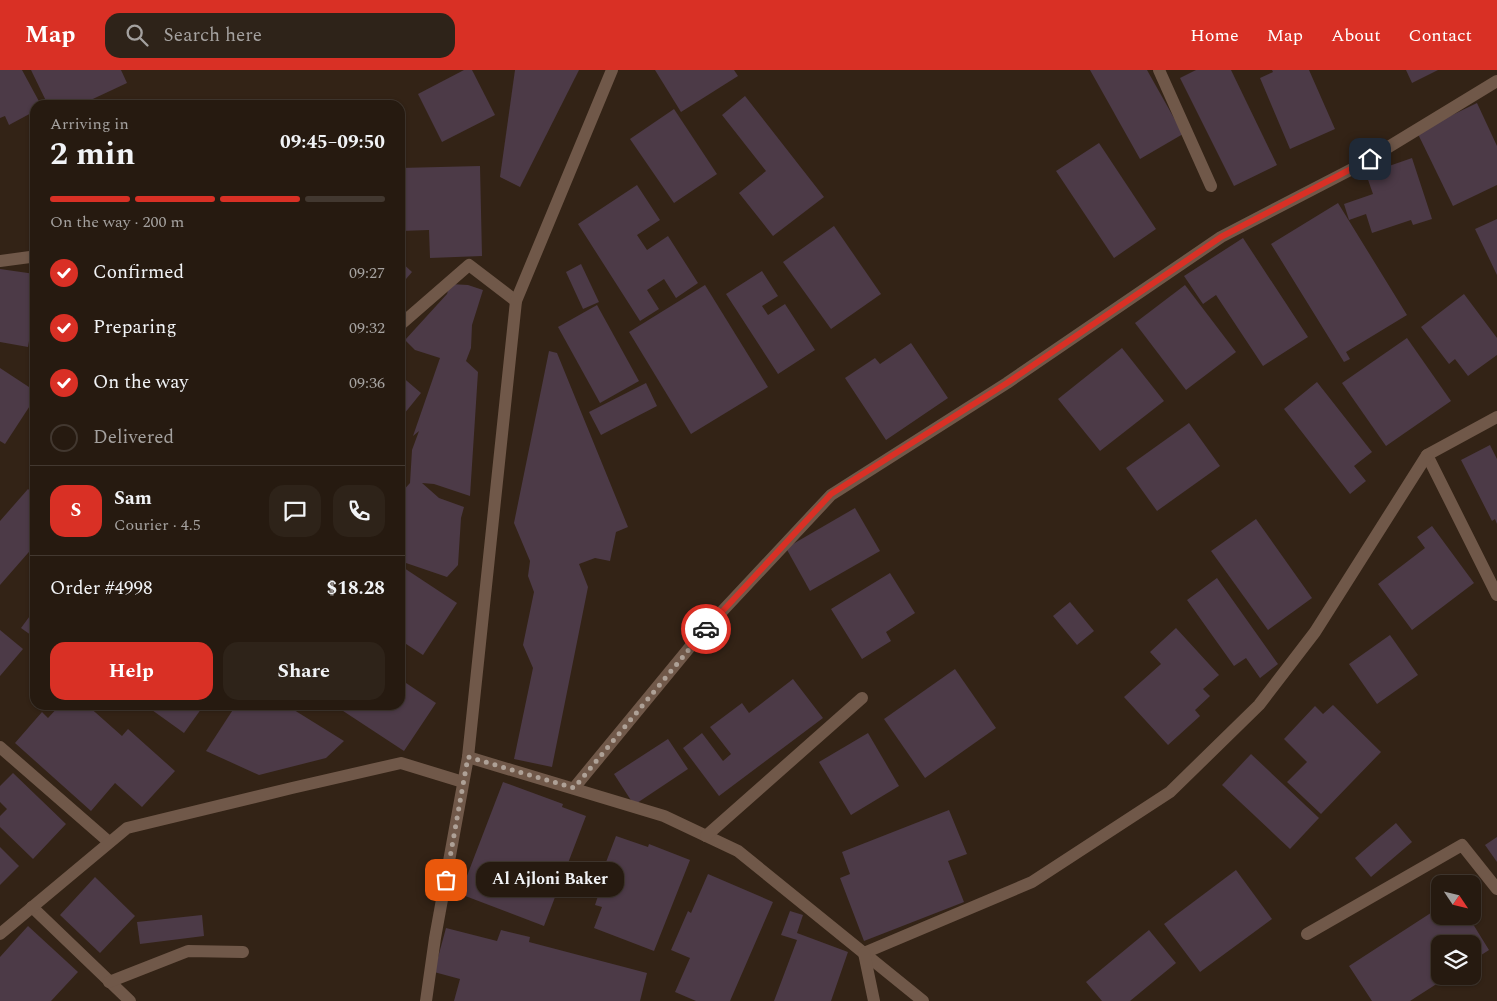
<!DOCTYPE html>
<meta charset="utf-8">
<style>
body{margin:0;font-family:Spectral,serif;background:#2e2319;color:#f1f3f6;height:100vh;display:flex;flex-direction:column;font-size:19px;white-space:nowrap}
*{box-sizing:border-box;margin:0}
p{font-size:16px;color:#a4a19f}
.icon{flex:none;width:28px;height:28px;fill:none;stroke:currentColor;stroke-width:2;stroke-linecap:round;stroke-linejoin:round}
.map{position:relative;flex:1;overflow:hidden}
.panel{position:absolute;left:30px;top:30px;width:375px;height:610px;display:flex;flex-direction:column;background:#261a10;border-radius:15px;box-shadow:0 1px 4px #0004,0 0 0 1px #423830}
.panel>*{flex:none}
.needle{width:32px;rotate:125deg}
.controls{position:absolute;left:1431px;top:805px;display:grid;gap:10px}
.controls a{display:grid;place-items:center;width:50px;height:50px;border-radius:10px;background:#261a10;box-shadow:0 1px 4px #0004,0 0 0 1px #423830;font-size:25px}
.pin{position:absolute;display:grid;place-items:center;width:42px;height:42px;color:#fff;margin:-21px;border-radius:10px;box-shadow:0 2px 8px #0006}
.courier{position:absolute;display:grid;place-items:center;width:50px;height:50px;margin:-25px;border:4px solid #d93025;border-radius:50%;background:#fff;color:#222;box-shadow:0 1px 6px #0007}
.bubble{position:absolute;height:35px;border-radius:15px;background:#261a10;box-shadow:0 1px 4px #0004,0 0 0 1px #423830;font-size:16px;font-weight:700;line-height:35px;text-align:center}
.summary em{font-style:normal;font-weight:700}
.summary div{display:flex;flex-direction:column-reverse}
.summary{display:flex;align-items:center;justify-content:space-between;height:85px;padding:0 20px}
h1{font-size:32px;font-weight:700;line-height:38px}
.bar{display:grid;grid-template-columns:repeat(4,1fr);gap:8px 5px;align-content:center;height:60px;padding:0 20px}
.bar i{height:6px;border-radius:4px;background:#423830}
.bar .active{background:#d93025}
.bar p{grid-column:span 4}
.line{display:flex;align-items:center;gap:12px;padding:0 20px;border-top:1px solid #423830}
.line div{flex:1}
.round{display:grid;place-items:center;flex:none;width:52px;height:52px;border-radius:15px;background:#2e2319}
ol{padding:0 20px;list-style:none}
li{display:flex;align-items:center;gap:15px;height:55px}
li p{margin-inline-start:auto}
li .icon{padding:5px;border-radius:50%;background:#d93025;color:#fff;stroke-width:4}
li:last-child{color:#a4a19f}
li i{width:28px;height:28px;border:2px solid #423830;border-radius:50%}
.button{display:flex;gap:10px;margin-top:auto;padding:10px 20px}
.button a{flex:1;height:58px;border-radius:15px;background:#d93025;color:#fff;font-size:20px;font-weight:700;line-height:58px;text-align:center}
.button a+a{background:#2e2319;color:#f1f3f6}
header{display:flex;align-items:center;gap:30px;box-sizing:border-box;height:70px;padding:0 25px;background:#d93025;color:#fff}
header strong{font-size:24px}
nav{display:flex;gap:28px;margin-inline-start:auto;font-size:18px}
.search{width:350px;height:45px;background:#2e2319;display:flex;align-items:center;gap:12px;box-sizing:border-box;padding:0 18px;border-radius:15px;color:#a4a19f;font-size:19px}
.map>svg:first-child{display:block}
</style>
<header>
<strong>Map</strong>
<div class="search"><svg class="icon" aria-label="search" viewBox="0 0 24 24"><circle cx="10" cy="10" r="6"/><path d="M15 15l6 6"/></svg>Search here</div>
<nav><a>Home</a><a>Map</a><a>About</a><a>Contact</a></nav>
</header>
<div class="map">
<svg width="1497" height="931" viewBox="0 0 1497 931">
<rect width="100%" height="100%" fill="#332316"/>
<g fill="#4c3a47">
<path d="M0 0H22L41 35H35V41L9 55 5 46 0 48Z"/>
<path d="M31 0H121L127 13 80 35H48Z"/>
<path d="M464 0H472L495 45 442 72 418 24Z"/>
<path d="M515 0H579L520 117 500 107Z"/>
<path d="M655 0H734L738 6 681 42Z"/>
<path d="M1090 0H1147L1183 64 1140 89Z"/>
<path d="M1196 0H1231L1277 95 1234 116 1180 8Z"/>
<path d="M1272 0H1309L1335 59 1290 79 1260 8 1273 2Z"/>
<path d="M1406 0H1438L1412 13Z"/>
<path d="M745 26 824 127 773 166 739 123 766 101 722 45Z"/>
<path d="M1477 33 1497 76V115L1453 136 1417 62Z"/>
<path d="M674 39 717 104 674 133 630 69Z"/>
<path d="M1099 73 1156 159 1114 188 1056 101Z"/>
<path d="M1412 88 1432 149 1413 155 1411 150 1372 163 1366 144 1349 150 1344 134 1373 124 1366 104Z"/>
<path d="M480 96 482 186 430 188 429 160 400 161V98Z"/>
<path d="M637 115 660 150 637 165 647 180 668 166 698 213 676 228 664 209 647 220 659 239 640 251 578 154Z"/>
<path d="M1338 133 1407 245 1346 282 1350 289 1344 292 1271 174Z"/>
<path d="M1497 149V205L1475 159Z"/>
<path d="M834 156 881 224 831 259 783 192Z"/>
<path d="M1243 168 1308 267 1263 296 1216 225 1203 234 1184 206Z"/>
<path d="M400 191 412 202 400 216Z"/>
<path d="M581 194 599 232 583 239 566 202Z"/>
<path d="M0 199 35 204V235L28 277 0 272Z"/>
<path d="M762 201 778 226 762 236 768 245 785 234 815 280 778 304 726 224Z"/>
<path d="M450 214 468 215 483 220 472 255 471 278 466 291 478 302 470 426 434 414 422 413 439 428 464 437 461 448 458 495 447 507 406 493 400 487V424L410 413 412 380 419 361 413 366 440 288 415 280 405 270 447 224Z"/>
<path d="M705 215 768 317 691 364 629 262Z"/>
<path d="M1185 215 1236 282 1186 320 1135 253Z"/>
<path d="M1464 224 1497 268V285L1468 306 1455 289 1449 294 1421 257Z"/>
<path d="M597 235 639 311 600 333 558 257Z"/>
<path d="M1407 268 1451 331 1386 376 1342 313Z"/>
<path d="M911 273 948 328 886 370 845 308 875 288 880 294Z"/>
<path d="M1122 278 1164 331 1100 381 1058 329Z"/>
<path d="M549 281 557 283 628 457 616 462 610 491 595 488 579 494 588 517 552 697 514 689 533 598 523 575 534 522 528 506 530 491 514 453Z"/>
<path d="M0 298 35 321V328L5 374 0 371Z"/>
<path d="M400 305 421 323 400 349Z"/>
<path d="M1317 312 1372 382 1354 396 1366 411 1350 424 1284 339Z"/>
<path d="M646 313 657 336 601 365 589 342Z"/>
<path d="M1189 353 1220 396 1157 441 1126 398Z"/>
<path d="M1490 375 1497 389V454L1495 449 1492 451 1461 390Z"/>
<path d="M28 419 35 425V475L0 515V451Z"/>
<path d="M855 438 880 481 810 521 786 478Z"/>
<path d="M1256 449 1312 528 1268 560 1211 481Z"/>
<path d="M1432 456 1474 513 1412 560 1378 514 1425 478 1417 467Z"/>
<path d="M401 496 457 533 423 585 400 570V498Z"/>
<path d="M890 503 915 543 886 562 891 571 862 589 831 539Z"/>
<path d="M1217 508 1278 594 1260 608 1246 588 1234 596 1187 530Z"/>
<path d="M1070 532 1094 561 1077 575 1053 546Z"/>
<path d="M35 539V568L21 558Z"/>
<path d="M1176 558 1219 605 1203 619 1210 626 1195 640 1200 646 1168 675 1124 627 1161 594 1150 582Z"/>
<path d="M0 560 23 579 0 606Z"/>
<path d="M1390 565 1418 605 1377 634 1349 594Z"/>
<path d="M955 599 996 658 925 708 884 649Z"/>
<path d="M400 609 436 633 404 681 334 635H400Z"/>
<path d="M793 609 823 648 719 726 683 678 702 663 723 691 731 684 710 657 742 633 749 643Z"/>
<path d="M60 635H87L122 666 128 659 175 701 142 737 115 713 91 741 15 673 42 642 48 648Z"/>
<path d="M145 635H204L184 663Z"/>
<path d="M236 635H286L344 671 326 688 259 705 206 681Z"/>
<path d="M1333 635 1381 682 1321 744 1287 712 1307 692 1284 669 1315 636 1323 644Z"/>
<path d="M868 663 899 716 851 745 819 692Z"/>
<path d="M668 669 688 699 634 735 614 704Z"/>
<path d="M1251 684 1319 748 1290 779 1222 715Z"/>
<path d="M13 703 66 754 33 789 0 757V746L7 739 0 732V716Z"/>
<path d="M503 712 563 734 562 737 586 746 544 856 460 824Z"/>
<path d="M949 740 967 784 948 791 964 832 864 871 840 808 850 804 842 782Z"/>
<path d="M1396 753 1412 772 1371 807 1355 788Z"/>
<path d="M616 766 648 777 649 774 690 790 654 881 594 858 602 837 595 835 599 823 595 821Z"/>
<path d="M1497 767V792L1485 775Z"/>
<path d="M0 777 19 796 0 815Z"/>
<path d="M1236 800 1272 849 1200 902 1164 854Z"/>
<path d="M708 804 773 832 730 931H696L675 922 690 888 671 880 688 841 691 843Z"/>
<path d="M95 807 135 846 100 883 60 845Z"/>
<path d="M1440 837V846H1468L1489 880 1472 891V874H1440V906H1449L1410 931H1372L1349 896Z"/>
<path d="M790 841 803 845 797 863 848 882 831 931H774L797 870 781 865Z"/>
<path d="M202 845 204 866 140 874 137 852Z"/>
<path d="M28 856 78 902 51 931H0V887Z"/>
<path d="M446 858 497 871 501 860 530 867 529 872 647 903 640 931H454L460 909 434 902Z"/>
<path d="M1149 860 1176 893 1130 931H1102L1086 912Z"/>
</g>
<g fill="none" stroke-linecap="round" stroke-linejoin="round">
<g stroke="#705849" stroke-width="12">
<path d="M1159 0 1211 116"/>
<path d="M0 191 30 187"/>
<path d="M400 255 469 195 516 231"/>
<path d="M1427 385 1497 525"/>
<path d="M0 677 109 772"/>
<path d="M468 687 664 746 738 781 923 931"/>
<path d="M574 718 699 566 831 425 1007 313 1221 167 1354 98 1497 11"/>
<path d="M706 766 862 628"/>
<path d="M32 837 130 931"/>
<path d="M0 864 127 758 292 718 401 693 463 712"/>
<path d="M1307 864 1462 775 1497 819"/>
<path d="M864 883 1032 812 1170 722 1259 635 1315 562 1427 385 1497 347"/>
<path d="M864 883 874 931"/>
<path d="M109 912 188 881 243 882"/>
<path d="M426 931 435 868 468 687 516 231 612 0"/>
</g>
</g>
<g fill="none" stroke-linecap="round" stroke-linejoin="round">
<path stroke="#aea197" stroke-width="5" stroke-dasharray="0 9" d="M446 810 468 687 574 718 706 559"/>
<path stroke="#d93025" stroke-width="6" d="M706 559 831 424 1007 313 1221 167 1370 89"/>
</g>
</svg>
<div class="controls">
<a><svg class="needle" viewBox="-14 -14 28 28"><path d="M0-13l5 13h-10z" fill="#e53935"/><path d="M0 13l5-13h-10z" fill="#a4a19f"/></svg></a>
<a><svg class="icon" aria-label="layers" viewBox="0 0 24 24"><path d="M12 4l9 5-9 5-9-5zM3 14l9 5 9-5"/></svg></a>
</div>
<div class="pin" style="left:446px;top:810px;background:#ea580c"><svg class="icon" aria-label="bag" viewBox="0 0 24 24"><path d="M5 8h14l-1 12H6zM9 8a3 3 0 0 1 6 0"/></svg></div>
<div class="pin" style="left:1370px;top:89px;background:#1f2937"><svg class="icon" aria-label="home" viewBox="0 0 24 24"><path d="M3 11l9-7 9 7M6 9v11h12V9"/></svg></div>
<div class="courier" style="left:706px;top:559px"><svg class="icon" aria-label="car" viewBox="0 0 24 24"><path d="M5 17H2v-5l4-1 3-4h7l3 4 3 1v5h-3M9 17h6M6 11h13"/><circle cx="7" cy="17" r="2"/><circle cx="17" cy="17" r="2"/></svg></div>
<div class="bubble" style="left:476px;top:792px;width:148px">Al Ajloni Baker</div>
<section class="panel">
<div class="summary"><div><h1>2 min</h1><p>Arriving in</p></div><em>09:45–09:50</em></div>
<div class="bar"><i class="active"></i><i class="active"></i><i class="active"></i><i></i><p>On the way · 200 m</p></div>
<ol>
<li><svg class="icon" aria-label="check" viewBox="0 0 24 24"><path d="M5 12l5 5 9-10"/></svg>Confirmed<p>09:27</p></li>
<li><svg class="icon" aria-label="check" viewBox="0 0 24 24"><path d="M5 12l5 5 9-10"/></svg>Preparing<p>09:32</p></li>
<li><svg class="icon" aria-label="check" viewBox="0 0 24 24"><path d="M5 12l5 5 9-10"/></svg>On the way<p>09:36</p></li>
<li><i></i>Delivered</li>
</ol>
<div class="line" style="height:90px"><b class="round" style="background:#d93025;color:#fff">S</b><div><b>Sam</b><p>Courier · 4.5</p></div><a class="round"><svg class="icon" aria-label="chat" viewBox="0 0 24 24"><path d="M4 5h16v11H9l-5 4z"/></svg></a><a class="round"><svg class="icon" aria-label="phone" viewBox="0 0 24 24"><path d="M5 4h4l2 5-3 2q2 4 5 5l2-3 5 2v4C11 20 4 13 5 4z"/></svg></a></div>
<div class="line" style="height:65px"><div>Order #4998</div><b>$18.28</b></div>
<div class="button"><a>Help</a><a>Share</a></div>
</section>
</div>
